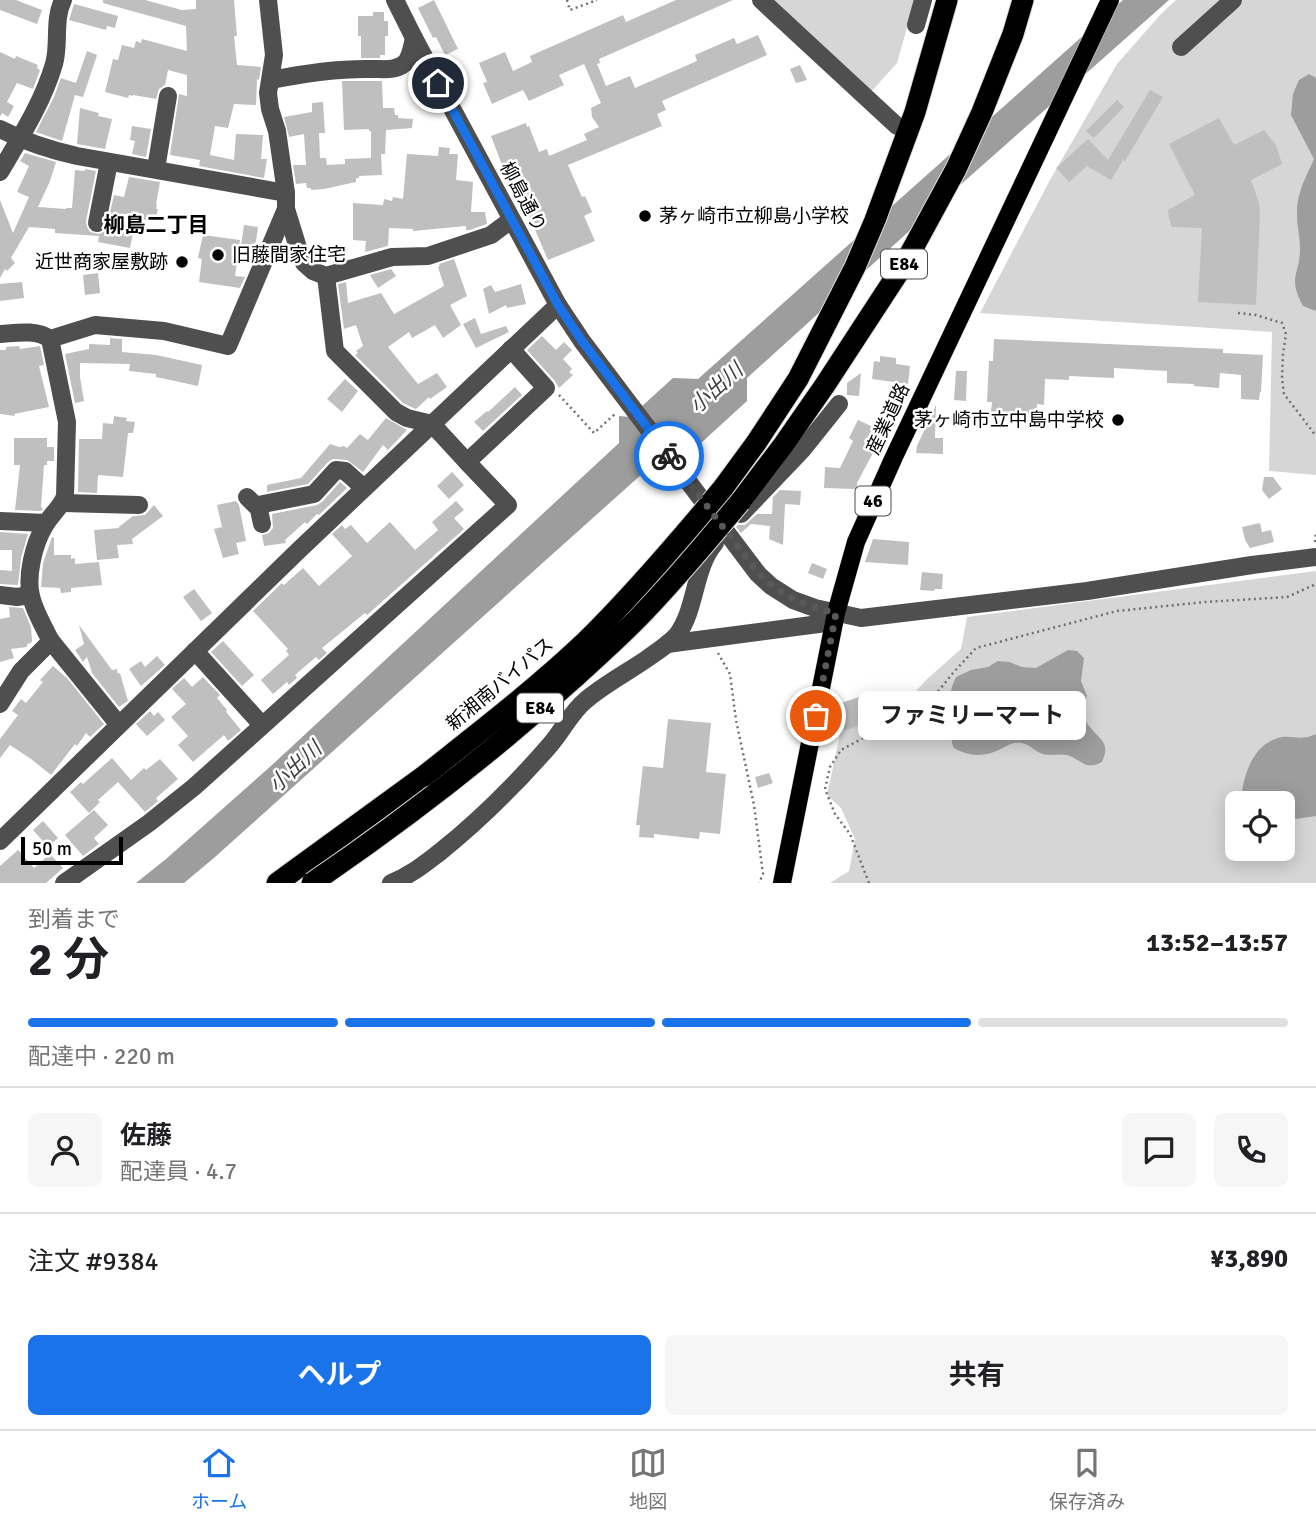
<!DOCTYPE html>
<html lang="ja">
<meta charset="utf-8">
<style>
body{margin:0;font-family:Signika,"Noto Sans JP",sans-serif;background:#f6f6f6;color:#202124;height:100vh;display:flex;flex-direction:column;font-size:26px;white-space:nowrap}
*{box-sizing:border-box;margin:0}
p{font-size:23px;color:#757577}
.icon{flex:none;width:38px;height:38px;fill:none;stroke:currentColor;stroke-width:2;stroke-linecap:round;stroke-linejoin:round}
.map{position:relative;height:883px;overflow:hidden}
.sheet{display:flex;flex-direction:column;background:#fff;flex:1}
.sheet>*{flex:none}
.fabs{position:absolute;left:1225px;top:791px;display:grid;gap:14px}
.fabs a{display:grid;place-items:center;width:70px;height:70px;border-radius:10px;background:#fff;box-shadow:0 4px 18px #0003;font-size:35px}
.scale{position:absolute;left:21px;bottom:18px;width:102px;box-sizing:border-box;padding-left:7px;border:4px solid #000;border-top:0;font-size:19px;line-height:24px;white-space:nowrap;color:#000;-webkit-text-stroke:5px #fff;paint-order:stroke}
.pin{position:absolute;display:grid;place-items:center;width:60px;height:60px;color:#fff;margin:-30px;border:4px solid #fff;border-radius:50%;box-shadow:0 2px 7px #0007}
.courier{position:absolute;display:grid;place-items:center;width:70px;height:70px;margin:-35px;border:5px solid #1a73e8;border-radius:50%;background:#fff;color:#222;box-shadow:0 2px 9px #0007}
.bubble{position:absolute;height:49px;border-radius:10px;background:#fff;box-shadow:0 4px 18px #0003;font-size:23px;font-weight:700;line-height:49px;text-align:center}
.headline em{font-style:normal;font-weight:700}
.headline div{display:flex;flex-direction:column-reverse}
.headline{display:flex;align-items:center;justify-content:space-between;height:119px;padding:0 28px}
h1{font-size:46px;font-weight:700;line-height:52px}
.bar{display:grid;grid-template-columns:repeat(4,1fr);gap:10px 7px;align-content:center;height:84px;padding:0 28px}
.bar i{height:9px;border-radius:5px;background:#e0e0e0}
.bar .selected{background:#1a73e8}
.bar p{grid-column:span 4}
.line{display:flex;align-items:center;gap:18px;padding:0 28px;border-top:2px solid #e0e0e0}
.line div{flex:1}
.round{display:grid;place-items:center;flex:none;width:74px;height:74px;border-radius:10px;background:#f6f6f6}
.cta{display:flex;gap:14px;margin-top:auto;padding:14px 28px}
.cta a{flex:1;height:80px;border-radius:10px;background:#1a73e8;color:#fff;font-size:28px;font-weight:700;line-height:80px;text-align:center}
.cta a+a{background:#f6f6f6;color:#202124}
.tabs{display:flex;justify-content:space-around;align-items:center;height:98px;border-top:2px solid #e0e0e0;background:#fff;font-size:19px;color:#757577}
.tabs a{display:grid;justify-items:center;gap:4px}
.tabs .selected{color:#1a73e8}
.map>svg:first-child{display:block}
</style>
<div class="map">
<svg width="1316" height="883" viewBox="0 0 1316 883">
<rect width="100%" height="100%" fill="#fff"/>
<g fill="#d6d6d6" fill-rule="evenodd">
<path d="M768 0H915L897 63 870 93Z"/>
<path d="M1176 0H1316V475L1269 471 1272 332 980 313 1050 180 1117 64 1160 15Z"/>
<path d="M1316 571V883H830L849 871 855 839 841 808 827 795 841 729 896 713 927 679 961 649 967 617ZM1237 803H1283V849H1237Z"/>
</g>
<g fill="#9d9d9d">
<path d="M1123 0H1169L959 186 747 378V401L655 485 643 473 215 857 184 883H136L166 859 272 765 619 443V416L630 417 673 378 698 379Z"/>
<path d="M1309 74 1316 78V311L1303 306C1287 276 1300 276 1300 248 1300 237 1297 226 1297 215 1296 194 1306 177 1314 159L1291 115 1293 94 1299 80Z"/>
<path d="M1068 650 1077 651 1084 658 1081 681 1087 696 1082 710C1084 715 1085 721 1089 726 1100 740 1111 742 1102 762 1084 771 1083 760 1067 755 1058 753 1049 757 1040 753 1034 750 1029 744 1021 743 1013 742 1008 745 1001 749 985 757 969 757 954 748 948 737 956 727 956 715 956 695 945 700 956 677L971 670 988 667 998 661 1009 662 1022 667 1036 668Z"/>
<path d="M1316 734V816L1295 819 1283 825V803H1241C1242 779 1251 746 1278 738 1292 734 1300 742 1316 734Z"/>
</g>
<g fill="#bfbfbf">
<path d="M0 0H16L42 10 37 24 0 10Z"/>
<path d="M103 0H145L182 10 196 9V0H234L237 36H234L237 65 261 67 259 80 257 79 256 105 234 104 228 128 215 126 210 155 234 160 236 134 263 135 261 159H267L264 178 199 166 200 160 170 155 179 94 187 96V75L168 70 165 85 159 89 156 99 133 95V96L129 95 128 98 105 92 113 59 118 60 122 45 134 48 136 41 141 43 142 39 187 51 186 26 103 3Z"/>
<path d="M434 0 458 49 445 55 436 37 433 38 418 8Z"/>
<path d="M676 0H733L599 59 600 63 597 64 606 86 630 76 635 88 697 61 695 55 734 38 737 44 758 35 767 55 662 101 666 110 657 114 662 126 568 165 582 197 585 196 592 212 584 216 595 241 548 260 512 176 507 178 491 136 526 123 527 127 529 126 539 152 547 149 549 156 587 140 584 134 599 127 592 117 591 108 601 103 584 64 559 75 564 85 529 101 523 90 492 104 483 83 487 82 479 63 505 52 513 71 532 62 530 56 623 15 626 22Z"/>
<path d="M74 4 118 16 115 28 107 26 106 30 69 20Z"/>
<path d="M373 12H384V21H388V36H385V55H380V58H361V36H358V16H373Z"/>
<path d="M87 51 97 55 83 97 75 95 62 141 36 132 54 97 61 78 76 83Z"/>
<path d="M0 52 15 59 16 56 38 65 37 68 40 70 33 89 17 83 7 102 14 106 8 117 2 113 0 117Z"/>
<path d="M800 65 807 80 796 83 790 69Z"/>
<path d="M342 81H382L383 108H394L395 115H398V118L413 119 412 128 386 130 385 154H381L382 175 359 176V178H356V182L324 189 311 190V188H307L306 183 296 184 293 165H306L304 134 289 137 284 117 312 112V103L323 102 325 133H319L320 158H326L327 165 345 164V159L371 158V131H369V129L344 130Z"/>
<path d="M1150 90 1163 97 1125 161 1123 160 1111 180 1087 166 1069 182 1056 168 1088 139 1108 160Z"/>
<path d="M1117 100 1124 107 1094 138 1086 131Z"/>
<path d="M80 108 99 113 98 116 112 119 105 149 77 144Z"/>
<path d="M1219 118 1234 145 1264 130 1276 145 1282 164 1251 180 1259 203 1260 214 1256 305 1198 302 1202 228 1172 227 1169 219 1168 210 1195 195 1169 144Z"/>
<path d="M132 126 151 129 146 157 132 154 135 141 130 140Z"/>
<path d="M439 147 450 148 449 154H458L456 180 473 182 471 212H485L487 224 470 230H466V226L413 231V229L389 228 388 246 365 252 366 241 353 240V203L383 205 384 199 392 201 393 197 403 199 407 154 438 156Z"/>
<path d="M25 153 56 162 50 181 38 207 66 209V208H72L75 170 85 171V169L96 171 86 221 87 227 90 232 100 234 106 230 114 195 124 197 129 177 160 182 156 204 157 205 156 209H158L155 222 136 218 130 248 98 242 99 236 55 233V229L29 227 11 258 15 263 7 271 5 269 0 278V200L13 233 29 197 17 192 29 166 20 161Z"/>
<path d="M244 225 258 227 255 248 241 246Z"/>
<path d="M203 235 240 240 235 276 245 277 240 288 199 282 202 259 198 258Z"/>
<path d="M454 259 467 296 450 305 461 325 443 338 435 325 412 338 409 332 388 347 418 384 437 373 447 387 430 399 429 397 416 409 411 407 403 403 355 355 358 353 356 351 363 346 356 325 344 329 338 284 346 282 348 303 381 293 394 314 444 286 438 267 440 266 439 264Z"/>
<path d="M391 269 396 276 378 288 370 275Z"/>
<path d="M98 273 100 293 85 295 83 275Z"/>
<path d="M22 282 24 298 0 301V284Z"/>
<path d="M521 284 526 304 507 308 506 305 489 314 483 289 491 285 495 292Z"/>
<path d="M475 318 481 334 506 326 509 332 476 348 463 324Z"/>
<path d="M542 336 556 350 564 342 572 350 563 359 572 369 569 372 573 375 559 388 554 380 527 350Z"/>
<path d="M110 338 122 339V352L156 355 202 365 198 386 156 377V374L129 371 130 364 80 363V377L84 401 75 403 65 354 89 349V344L110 345Z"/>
<path d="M994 339 1223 349V353L1263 355 1261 392H1260L1259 400 1241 399V375L1220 373 1219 388 1194 386V384L1167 383V371L1114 368V378L1069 376V380L1045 379 1044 405 1037 404V415L991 413 992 402H987L989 361H993Z"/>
<path d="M19 346 20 349 40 346 44 365 39 366 49 407 14 414 15 416 0 414V350H6V347Z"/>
<path d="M880 356 896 358V364L910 366 908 384 872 379 874 361 880 362Z"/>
<path d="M956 371H967L966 401 954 400Z"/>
<path d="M861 373 859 396 847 395V383Z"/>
<path d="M345 379 358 391 342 412 327 399Z"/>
<path d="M515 387 522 395 483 431 474 422 487 411 488 412Z"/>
<path d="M936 405 935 438H943V454L916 453 917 446Z"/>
<path d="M114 416 127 418 126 421 135 422 133 433H128L123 477 98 475 97 493 78 492 79 439H102L103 423 113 424Z"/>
<path d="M386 418 407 430 388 450 383 445 363 472 347 460 333 459 328 462 308 484 267 492V485L301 478 330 444 339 447 344 446 347 448 360 434 368 440Z"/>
<path d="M858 420 884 432 857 483V489L824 488 825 467 840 468 853 441 849 438Z"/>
<path d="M14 438H47V447H54V461H47V465H44L41 507 43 509 41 511 15 510 20 465H14Z"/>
<path d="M452 472 464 485 449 499 437 486Z"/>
<path d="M1264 477H1273L1282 489 1269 499 1262 490Z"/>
<path d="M340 482 347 488 319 515 317 514 307 524 305 522 285 540 286 543 264 546 262 535 269 533 273 528 272 514 317 505 322 502Z"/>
<path d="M780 490 801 491 800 505 785 504 783 545 769 539 770 526 751 524 741 533 736 527 738 525H745L757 514H772L773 497Z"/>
<path d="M236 501 239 505 246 541 236 543 239 554 223 558 214 529 222 527 217 505Z"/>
<path d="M456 501 464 510 454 518 464 529 367 615 365 613 322 648 327 653 319 660 316 657 295 675 297 678 289 685 287 682 273 694 261 680 289 655 286 651 288 649 253 611 282 583 284 585 303 568 319 586 352 556 332 534 342 525 345 529 351 525 367 543 390 522 415 550 438 530 432 522Z"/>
<path d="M154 505 163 516 132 539 133 544 117 545 119 558 97 560 94 530 119 528V527L133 516 145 515Z"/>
<path d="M1260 523 1262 532 1271 530 1274 542 1250 548 1245 540 1242 527Z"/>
<path d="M0 532 28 534 21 558 18 585 0 584V570L12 571V550H0Z"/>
<path d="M52 537 54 538V555H71V559L75 558V564L99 562 102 585 71 588V592L61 593 60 588 41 587 43 563Z"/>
<path d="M873 539 909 542 908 565 865 562Z"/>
<path d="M812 563 827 569 823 579 808 573Z"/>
<path d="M922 572 943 574 942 589H935L934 591 920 590Z"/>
<path d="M194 589 212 613 201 621 183 597Z"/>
<path d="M9 607 23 608 31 627 32 641 31 643 27 644V647L11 649 14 658 0 662V619L10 617Z"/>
<path d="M79 625 112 670 117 669 118 674 120 673 128 701 119 707 92 673 87 657 83 662 75 650 84 644Z"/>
<path d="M223 641 254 675 242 686 211 652Z"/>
<path d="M157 656 165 665 141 686 129 669 141 661 145 667Z"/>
<path d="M53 666 67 678 104 724 90 737 86 733 77 746 75 744 51 775 31 759 10 745 0 758V739L18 715 12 711 21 699 26 703 43 682 40 680Z"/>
<path d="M203 677 220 695 217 698 227 710 226 712 241 730 228 741 224 735 193 762 178 745 188 736 171 717 186 704 172 689 184 678 192 687Z"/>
<path d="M874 692 883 717 844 731 835 705Z"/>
<path d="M150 711 154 716 158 712 165 720 147 736 136 724Z"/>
<path d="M668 719 711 723 706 772 726 774 720 834 700 832 699 839 654 834V838L639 837 640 825H636L643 766 663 768Z"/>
<path d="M112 758 131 780 144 768 146 770 160 759 178 779 156 798 158 801 145 812 118 782 98 800 100 802 89 813 70 792 81 782 83 784Z"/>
<path d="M769 773 773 783 758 788 755 777Z"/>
<path d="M94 810 108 825 94 838 99 844 83 856 65 835Z"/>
<path d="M43 821 58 838 48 847 33 830Z"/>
<path d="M18 850 34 868 50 854 63 868 46 883H0V866Z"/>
</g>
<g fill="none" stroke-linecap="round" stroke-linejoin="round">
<defs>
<path id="major" d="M782 883 836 613 856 542 893 459 1110 0"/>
<g id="highway">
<path d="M723 488 756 443 798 379 855 267 875 220 915 112 947 0"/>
<path d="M740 502 784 444 825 385 906 261 956 169 982 112 1013 34 1023 0"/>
<path d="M277 883 424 776"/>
</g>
</defs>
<use href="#major" stroke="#dbdbdb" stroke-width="19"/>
<use href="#highway" stroke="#dbdbdb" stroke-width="23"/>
<g stroke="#717171" stroke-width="2.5" stroke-dasharray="2 3.5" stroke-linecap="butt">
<path d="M567 0 570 10 597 0"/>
<path d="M1238 313 1256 315 1282 323 1286 334 1283 354 1282 378 1284 394 1316 436"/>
<path d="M559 395 594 433 616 413"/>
<path d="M1315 542 1316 532"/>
<path d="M718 653 730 674 736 720 754 805 763 874 759 883"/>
<path d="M869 883 850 834 835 814 825 789 830 767 841 750 865 737 897 730 923 710 953 673 976 648 1117 611 1205 602 1287 597 1316 584"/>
</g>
<g stroke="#4f4f4f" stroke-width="18">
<path d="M268 0 274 55 268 93 270 109 277 131 286 193V209L299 251 304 263 313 271 326 276 392 257 428 256 491 235 511 220"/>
<path d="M395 0 414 38 558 305 582 341 758 574 771 586 793 600 815 608 861 618 1087 591 1252 565 1316 557"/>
<path d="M761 0 897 126"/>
<path d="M916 25 923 0"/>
<path d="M1181 47 1233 0"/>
<path d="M271 80C305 73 339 68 374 69 384 69 396 71 405 63 411 57 412 46 414 38"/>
<path d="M0 129C25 142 50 150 77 156L286 193"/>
<path d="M156 169 168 96"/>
<path d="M0 172C20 138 43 102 54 64 60 43 53 21 63 0"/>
<path d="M97 223 109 162"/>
<path d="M326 276 335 351 396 412 407 418 432 424 467 462"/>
<path d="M0 334C16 333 36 329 50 339L67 422 65 496C61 508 50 515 44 527 34 544 26 576 31 596 34 610 44 628 51 641L21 671 0 704"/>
<path d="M50 339 95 325 164 331 228 346 286 209"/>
<path d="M247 497 256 506 258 505 262 524"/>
<path d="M63 503 139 505"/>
<path d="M258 505 314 494 336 470 345 471 364 488"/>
<path d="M741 514 803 449 839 404"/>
<path d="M0 521 46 523"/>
<path d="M0 595 17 597 30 595"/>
<path d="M51 641 119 725"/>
<path d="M667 644 834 622"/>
<path d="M195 651 262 725"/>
<path d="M0 841 299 550 558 305"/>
<path d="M64 883 149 823 194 787 508 505 467 462 546 388 511 349"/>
<path d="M391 883C411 875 423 865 440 852 480 820 516 784 550 745 563 730 571 712 586 700 605 684 628 672 648 658 658 651 669 644 677 635 697 608 693 569 715 543"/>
</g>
<use href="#major" stroke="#000" stroke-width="18"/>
<use href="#highway" stroke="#000" stroke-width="21"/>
<defs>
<g id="highway-bridge">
<path d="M424 776C478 733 533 691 584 643 633 595 679 541 723 488"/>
<path d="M312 883C403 821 490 754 572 680 596 658 620 637 642 614 677 578 708 540 740 502"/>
</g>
</defs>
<use href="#highway-bridge" stroke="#dbdbdb" stroke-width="23" stroke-linecap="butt"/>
<use href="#highway-bridge" stroke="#000" stroke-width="21"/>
</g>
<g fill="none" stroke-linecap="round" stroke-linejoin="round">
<path stroke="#595959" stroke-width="7" stroke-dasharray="0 12.6" d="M669 456 758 573C782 597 804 605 836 613L816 716"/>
<path stroke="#1a73e8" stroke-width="9" d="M438 83 558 305 582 341 669 456"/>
</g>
<g fill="#000" stroke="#fff" stroke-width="2.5">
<circle cx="645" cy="216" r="7"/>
<circle cx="218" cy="255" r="7"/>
<circle cx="182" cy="262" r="7"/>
<circle cx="1118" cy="420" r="7"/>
</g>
<g text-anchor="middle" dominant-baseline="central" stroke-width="5" stroke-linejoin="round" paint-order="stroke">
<g fill="#fff" stroke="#4c4c4c" stroke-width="2">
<rect x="881" y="249.5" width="46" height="29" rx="5"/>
<rect x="855.5" y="486.5" width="35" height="29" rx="5"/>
<rect x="517" y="693.5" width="46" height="29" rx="5"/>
</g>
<g font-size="18" font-weight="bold" fill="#000">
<text x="904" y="264">E84</text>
<text x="873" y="501">46</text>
<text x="540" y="708">E84</text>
</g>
<g font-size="19" fill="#000" stroke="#fff">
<text transform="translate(523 197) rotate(62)">柳島通り</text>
<text transform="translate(888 419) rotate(-65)">産業道路</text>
<text transform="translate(500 684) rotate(-40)">新湘南バイパス</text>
</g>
<g font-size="19" fill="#000" stroke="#fff" text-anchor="start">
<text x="659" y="216">茅ヶ崎市立柳島小学校</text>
<text x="232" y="255">旧藤間家住宅</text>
<text x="168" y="262" text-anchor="end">近世商家屋敷跡</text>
<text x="1104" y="420" text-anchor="end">茅ヶ崎市立中島中学校</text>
</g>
<g font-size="21" font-weight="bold" fill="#000" stroke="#fff">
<text x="156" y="225">柳島二丁目</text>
</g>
<g font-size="21" font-style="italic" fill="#3e3e3e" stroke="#fff">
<text transform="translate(716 388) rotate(-42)">小出川</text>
<text transform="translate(295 767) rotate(-43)">小出川</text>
</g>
</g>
</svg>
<div class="fabs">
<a><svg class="icon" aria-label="locate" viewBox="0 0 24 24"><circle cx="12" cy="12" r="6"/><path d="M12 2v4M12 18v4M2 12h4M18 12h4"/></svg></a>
</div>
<div class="scale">50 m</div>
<div class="pin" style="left:816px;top:716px;background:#ea580c"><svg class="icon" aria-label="bag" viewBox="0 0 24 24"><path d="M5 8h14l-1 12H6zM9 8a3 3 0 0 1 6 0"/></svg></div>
<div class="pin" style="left:438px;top:83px;background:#1f2937"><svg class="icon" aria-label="home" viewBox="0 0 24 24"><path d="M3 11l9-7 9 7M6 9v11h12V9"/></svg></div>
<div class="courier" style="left:669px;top:456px"><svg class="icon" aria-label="bike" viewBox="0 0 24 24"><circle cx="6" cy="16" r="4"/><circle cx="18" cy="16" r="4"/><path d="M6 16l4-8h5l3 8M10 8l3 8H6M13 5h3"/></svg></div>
<div class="bubble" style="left:858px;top:691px;width:228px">ファミリーマート</div>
</div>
<section class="sheet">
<div class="headline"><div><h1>2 分</h1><p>到着まで</p></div><em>13:52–13:57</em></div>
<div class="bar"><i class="selected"></i><i class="selected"></i><i class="selected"></i><i></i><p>配達中 · 220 m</p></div>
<div class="line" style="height:126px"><a class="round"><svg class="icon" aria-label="person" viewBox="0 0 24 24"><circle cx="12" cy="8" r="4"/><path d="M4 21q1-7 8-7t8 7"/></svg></a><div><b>佐藤</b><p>配達員 · 4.7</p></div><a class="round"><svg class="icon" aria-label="chat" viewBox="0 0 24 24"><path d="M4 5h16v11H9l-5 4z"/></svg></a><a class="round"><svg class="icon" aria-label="phone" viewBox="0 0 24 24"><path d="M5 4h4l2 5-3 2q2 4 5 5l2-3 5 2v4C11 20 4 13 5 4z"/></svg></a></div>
<div class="line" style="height:91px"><div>注文 #9384</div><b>¥3,890</b></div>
<div class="cta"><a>ヘルプ</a><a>共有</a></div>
</section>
<nav class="tabs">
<a class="selected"><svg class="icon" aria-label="home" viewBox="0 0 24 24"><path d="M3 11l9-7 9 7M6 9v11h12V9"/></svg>ホーム</a>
<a><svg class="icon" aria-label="map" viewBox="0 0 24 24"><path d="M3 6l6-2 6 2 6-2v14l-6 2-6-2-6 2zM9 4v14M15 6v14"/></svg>地図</a>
<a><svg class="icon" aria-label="saved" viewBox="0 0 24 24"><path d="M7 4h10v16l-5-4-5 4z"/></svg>保存済み</a>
</nav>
